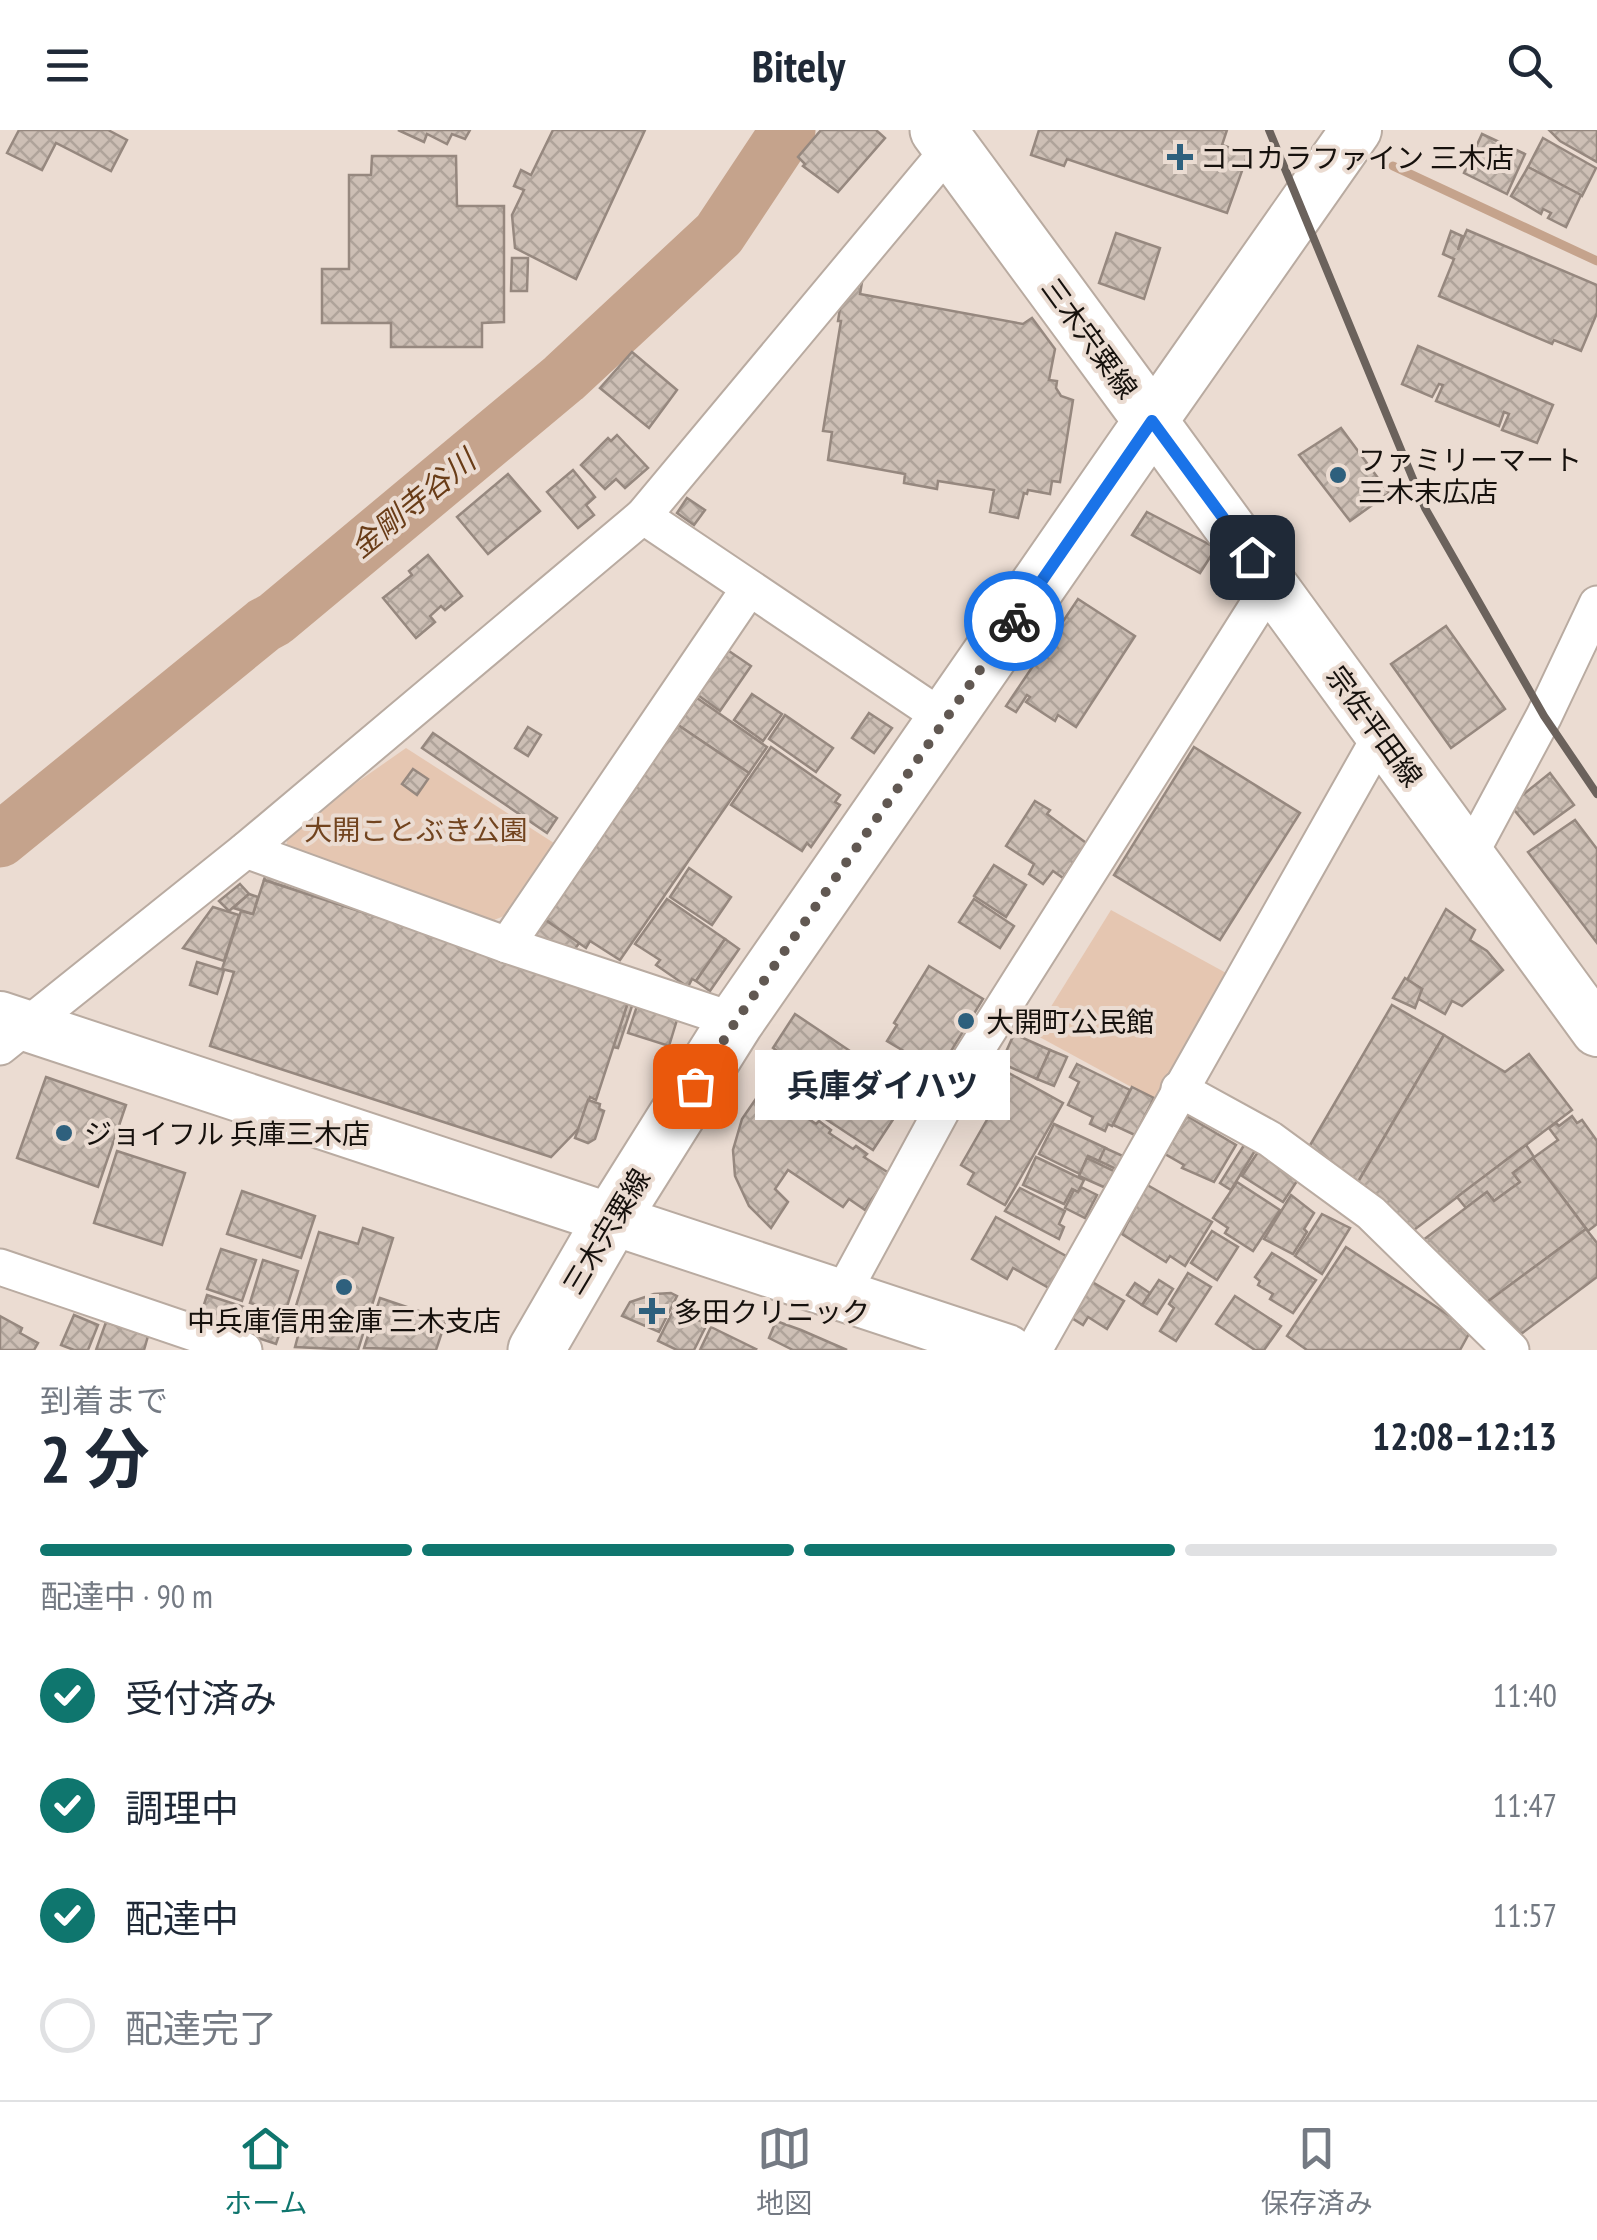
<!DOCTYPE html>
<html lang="ja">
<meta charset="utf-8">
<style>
body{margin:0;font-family:"PT Sans Narrow","Noto Sans JP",sans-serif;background:#f2f2f3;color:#1f2937;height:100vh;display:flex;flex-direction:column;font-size:38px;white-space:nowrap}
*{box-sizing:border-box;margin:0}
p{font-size:32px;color:#747a83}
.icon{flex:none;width:55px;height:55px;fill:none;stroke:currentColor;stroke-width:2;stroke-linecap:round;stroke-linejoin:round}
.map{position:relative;height:1220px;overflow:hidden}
.drawer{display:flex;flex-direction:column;background:#fff;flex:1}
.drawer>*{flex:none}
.pin{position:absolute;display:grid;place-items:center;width:85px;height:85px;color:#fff;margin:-42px;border-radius:20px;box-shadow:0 5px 15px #0006}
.courier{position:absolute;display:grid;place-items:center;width:100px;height:100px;margin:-50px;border:8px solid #1a73e8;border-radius:50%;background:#fff;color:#222;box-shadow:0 2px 12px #0007}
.bubble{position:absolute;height:70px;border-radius:0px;background:#fff;box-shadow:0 10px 40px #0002;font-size:32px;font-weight:700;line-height:70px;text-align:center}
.summary em{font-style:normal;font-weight:700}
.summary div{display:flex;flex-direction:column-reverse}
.summary{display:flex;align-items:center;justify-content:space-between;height:170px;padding:0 40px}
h1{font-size:65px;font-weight:700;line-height:75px}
.bar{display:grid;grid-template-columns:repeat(4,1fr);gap:15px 10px;align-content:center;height:120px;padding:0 40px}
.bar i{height:12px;border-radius:8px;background:#e0e1e3}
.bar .on{background:#0f766e}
.bar p{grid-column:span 4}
ol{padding:0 40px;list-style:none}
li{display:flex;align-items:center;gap:30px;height:110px}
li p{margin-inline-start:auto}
li .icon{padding:10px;border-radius:50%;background:#0f766e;color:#fff;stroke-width:4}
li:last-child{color:#747a83}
li i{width:55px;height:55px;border:5px solid #e0e1e3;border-radius:50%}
header{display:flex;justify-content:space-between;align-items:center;height:130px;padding:0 40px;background:#fff;font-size:45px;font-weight:700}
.tabs{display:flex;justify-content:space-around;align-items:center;height:140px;border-top:2px solid #e0e1e3;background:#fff;font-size:28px;color:#747a83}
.tabs a{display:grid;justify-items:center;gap:5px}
.tabs .on{color:#0f766e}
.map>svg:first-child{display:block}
</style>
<header><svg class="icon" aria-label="menu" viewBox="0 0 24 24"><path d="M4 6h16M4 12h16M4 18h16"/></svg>Bitely<svg class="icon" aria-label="search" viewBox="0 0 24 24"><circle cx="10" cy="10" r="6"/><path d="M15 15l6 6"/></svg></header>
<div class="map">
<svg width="1597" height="1220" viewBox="0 0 1597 1220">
<defs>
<pattern id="building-cross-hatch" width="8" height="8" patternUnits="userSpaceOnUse" patternTransform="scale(2.5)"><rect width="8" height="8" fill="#cdbfb5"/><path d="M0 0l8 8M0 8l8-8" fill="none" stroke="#afa39a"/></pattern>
</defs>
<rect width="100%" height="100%" fill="#ebdcd2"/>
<g fill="#e5c6b1">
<path d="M406 618 557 715 509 784 494 790 285 722 289 700Z"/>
<path d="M1111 780 1228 844 1157 971 1034 904Z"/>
</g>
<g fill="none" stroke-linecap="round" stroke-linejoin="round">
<path stroke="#c5a38c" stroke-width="9" d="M1393 36 1597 131"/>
<path stroke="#c5a38c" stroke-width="55" d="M0 710 264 495 275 489 564 248 719 104 788 0"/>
</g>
<g fill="url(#building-cross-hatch)" stroke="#96887f" stroke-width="2.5">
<path d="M19 0H108L127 10 111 41 56 13 42 40 7 23Z"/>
<path d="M398 0H470L465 9 452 4 447 14 427 4 424 12Z"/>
<path d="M553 0H645L576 149 515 118 512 85 524 60 514 56 521 40 531 45Z"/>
<path d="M821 0H876L885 8 838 62 803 36 805 34 798 27Z"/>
<path d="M1039 0H1227L1222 15 1248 24 1227 83 1067 29 1064 36 1031 25Z"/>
<path d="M1549 0H1597V32L1560 11Z"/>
<path d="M1482 4 1525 24 1507 64 1464 43Z"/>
<path d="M1543 8 1596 38 1582 66 1528 37Z"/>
<path d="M372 26H456L457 76H504V192L482 193V217H391V193H322V139H349V45H371Z"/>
<path d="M1528 37 1581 65 1566 97 1548 88 1551 83 1543 79 1541 84 1511 66Z"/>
<path d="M1467 100 1597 155V183L1581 221 1554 210 1552 214 1439 166 1454 129 1443 124 1451 101 1462 106 1458 120Z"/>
<path d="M1116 103 1160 118 1144 169 1099 153Z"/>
<path d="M512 128H528L527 161H511Z"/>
<path d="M863 146 860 164 1023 194 1032 188 1055 219 1049 250 1057 251 1056 258 1061 266 1073 270 1060 352 1052 351 1050 364 1028 360 1027 364 1024 363 1018 388 990 382 994 360 938 351 937 359 904 353 905 344 828 330 832 302 823 301 841 191H838L841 172Z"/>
<path d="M1418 216 1553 275 1537 313 1502 300 1509 284 1504 282 1499 296 1436 271 1443 255 1439 254 1432 267 1402 254Z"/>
<path d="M632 222 677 260 649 298 600 258Z"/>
<path d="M1341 298 1389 363 1350 391 1299 325Z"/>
<path d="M617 305 648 338 625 358 616 349 605 359 581 335 608 308 611 311Z"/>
<path d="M573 340 595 367 586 375 594 385 578 398 547 362Z"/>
<path d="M508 344 540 381 488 424 457 387Z"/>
<path d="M687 368 705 380 694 395 677 383Z"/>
<path d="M1147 382 1216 418 1200 443 1132 405Z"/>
<path d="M428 425 462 466 445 480 441 476 430 486 435 492 416 508 383 468 412 445 409 441Z"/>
<path d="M1078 469 1135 506 1076 597 1058 585 1055 591 1026 572 1030 567 1027 565 1016 582 1006 576Z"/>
<path d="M1446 496 1505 579 1451 618 1391 534Z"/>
<path d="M726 519 751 536 720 581 695 563Z"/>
<path d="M752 564 782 584 763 611 734 590Z"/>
<path d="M697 568 767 617 749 643 678 595Z"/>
<path d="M869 583 892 598 874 623 852 608Z"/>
<path d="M785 585 833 618 816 642 769 609Z"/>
<path d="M678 595 749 643 620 830 590 811 586 818 543 788Z"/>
<path d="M528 597 541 605 528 626 515 618Z"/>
<path d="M433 603 557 688 547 703 422 618Z"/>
<path d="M771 617 840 665 835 672 840 675 811 717 807 713 802 721 731 675Z"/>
<path d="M1194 617 1300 683 1220 810 1114 745Z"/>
<path d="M413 639 428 649 417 665 402 654Z"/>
<path d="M1550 643 1574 675 1534 704 1510 675Z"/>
<path d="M1035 671 1050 680 1047 684 1089 715 1076 736 1073 733 1063 748 1053 741 1043 754 1029 744 1034 734 1006 716Z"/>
<path d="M1575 690 1597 719V813L1528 722Z"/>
<path d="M994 735 1026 755 1006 787 974 766Z"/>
<path d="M689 738 731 767 712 795 670 767Z"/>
<path d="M266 744 636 864 618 918 613 917 629 869 264 750Z"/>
<path d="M264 750 629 869 596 970 590 967 579 998 551 1027 210 916 234 842 222 839 241 781 253 784Z"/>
<path d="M240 754 249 764 229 781 219 771Z"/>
<path d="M249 764 258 767 253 784 233 778Z"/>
<path d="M667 769 725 809 696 851 692 849 688 857 656 835 660 830 635 814Z"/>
<path d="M974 769 1014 796 1000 818 959 792Z"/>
<path d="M213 777 239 785 224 831 183 818Z"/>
<path d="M1446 779 1475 800 1470 810 1487 821 1503 840 1462 876 1452 871 1445 884 1417 868 1422 859 1407 850Z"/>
<path d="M541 787 579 813 573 822 528 806Z"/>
<path d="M725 809 739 819 710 861 696 851Z"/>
<path d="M197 832 224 840 217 864 190 855Z"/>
<path d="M929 836 983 869 948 926 944 924 934 939 887 911 897 895 894 893Z"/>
<path d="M1405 848 1422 859 1415 878 1393 868Z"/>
<path d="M640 867 680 880 669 916 628 903Z"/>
<path d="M1392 875 1444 905 1358 1052 1309 1017Z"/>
<path d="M795 884 911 962 873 1020 798 971 812 950 802 943 804 939 773 918Z"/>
<path d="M1014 904 1050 920 1037 949 1001 933Z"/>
<path d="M1444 905 1505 942 1529 924 1572 980 1414 1100 1358 1052Z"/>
<path d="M1050 920 1067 927 1054 956 1037 949Z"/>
<path d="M989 932 1063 973 1005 1075 968 1054 974 1043 961 1035 988 988 965 975Z"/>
<path d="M1077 934 1130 960 1112 996 1108 994 1105 1001 1090 994 1093 987 1068 975 1079 952 1070 947Z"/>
<path d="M46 947 126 975 98 1057 17 1028Z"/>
<path d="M764 957 816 994 819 991 831 1000 829 1003 853 1019 856 1016 867 1024 864 1027 889 1043 865 1080 849 1069 843 1077 788 1040 775 1059 788 1072 771 1098 749 1076 735 1046 733 1020 742 989Z"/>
<path d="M1132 957 1154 968 1135 1005 1113 995Z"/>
<path d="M588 970 600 974 599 979 604 981 595 1009 588 1013 575 1008Z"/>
<path d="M1187 986 1236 1015 1214 1052 1182 1038 1184 1035 1165 1024Z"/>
<path d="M1572 986 1577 993 1582 990 1597 1011V1094L1588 1101 1533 1028 1558 1010 1549 998 1556 993 1559 996Z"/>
<path d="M1054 994 1106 1018 1099 1031 1088 1026 1080 1044 1039 1024Z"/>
<path d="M1246 1012 1256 1019 1231 1060 1220 1053Z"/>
<path d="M1526 1015 1534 1027 1513 1043 1520 1052 1494 1071 1487 1062 1466 1078 1457 1067Z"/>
<path d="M1105 1018 1123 1026 1116 1039 1099 1031Z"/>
<path d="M1260 1019 1301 1045 1283 1072 1242 1046Z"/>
<path d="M117 1021 185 1043 162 1115 94 1093Z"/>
<path d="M1036 1027 1084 1050 1078 1062 1072 1059 1064 1074 1023 1055Z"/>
<path d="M1087 1028 1114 1041 1106 1058 1079 1046Z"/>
<path d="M1533 1028 1586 1099 1487 1172 1423 1110 1487 1062 1494 1071 1520 1052 1513 1043Z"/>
<path d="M1142 1052 1212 1092 1185 1136 1170 1126 1166 1132 1122 1104 1135 1078 1128 1073Z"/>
<path d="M1237 1052 1280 1080 1253 1121 1225 1103 1228 1098 1213 1088Z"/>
<path d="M1081 1057 1097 1065 1085 1088 1065 1078 1074 1060 1078 1062Z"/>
<path d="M1020 1058 1065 1081 1059 1094 1064 1097 1059 1109 1005 1081Z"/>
<path d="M242 1061 315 1086 301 1128 227 1104Z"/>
<path d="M1291 1065 1314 1083 1304 1099 1307 1102 1293 1124 1264 1109Z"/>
<path d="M1322 1084 1350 1098 1322 1144 1295 1126Z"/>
<path d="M996 1087 1066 1126 1049 1158 1013 1138 1007 1149 972 1129Z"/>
<path d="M363 1098 393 1108 358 1220 295 1217 301 1195 291 1192 319 1102 358 1114Z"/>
<path d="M1586 1099 1597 1113V1147L1521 1204 1487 1172Z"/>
<path d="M1212 1101 1238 1117 1217 1150 1191 1133Z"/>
<path d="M1346 1117 1471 1200 1460 1220H1307L1287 1206Z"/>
<path d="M221 1119 256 1130 242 1171 207 1159Z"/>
<path d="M1272 1123 1316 1150 1293 1183 1270 1169 1273 1164 1258 1155 1260 1151 1255 1147Z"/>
<path d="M263 1130 298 1141 285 1183 250 1173Z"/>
<path d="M1188 1143 1211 1157 1176 1211 1160 1201 1174 1178 1169 1174Z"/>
<path d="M1089 1150 1124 1171 1107 1199 1088 1187 1083 1195 1067 1185Z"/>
<path d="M1159 1150 1173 1159 1157 1184 1142 1175Z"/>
<path d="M1135 1153 1150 1163 1142 1175 1127 1165Z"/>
<path d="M671 1163 677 1166 659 1202 622 1186 630 1172 654 1164Z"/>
<path d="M207 1165 244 1177 237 1199 200 1187Z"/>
<path d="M1235 1166 1281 1196 1264 1220H1255L1216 1194Z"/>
<path d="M380 1168 446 1190 436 1220 364 1218Z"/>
<path d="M674 1179 707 1194 694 1220H677L658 1211Z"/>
<path d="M74 1185 98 1195 88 1220H74L61 1215Z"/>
<path d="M0 1186 22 1198 20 1203 38 1213 34 1220H0Z"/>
<path d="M262 1186 283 1193 276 1214 255 1207Z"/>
<path d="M776 1191 801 1200 847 1220H793L769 1208Z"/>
<path d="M106 1192 148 1206 144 1220H96Z"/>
<path d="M711 1197 756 1219 755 1220H700Z"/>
</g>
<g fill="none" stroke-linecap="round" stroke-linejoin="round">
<defs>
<g id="street">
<path d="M643 386 946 590"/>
<path d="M246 720 507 815 736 891"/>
<path d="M1469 726 1544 586 1597 474"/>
<path d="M507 815 748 460"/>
<path d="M0 917 246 720 643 386 950 18"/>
<path d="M1179 959 1270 1009 1371 1083 1511 1220"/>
<path d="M0 1137 244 1220"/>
<path d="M841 1166 966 936 1271 454"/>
<path d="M1034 1220 1381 605"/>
</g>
<g id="secondary">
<path d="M1356 0 1152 291 1597 901"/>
<path d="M0 887 1007 1220"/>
</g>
<path id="primary" d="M536 1220 613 1087 736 891 1152 291 938 0"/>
</defs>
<use href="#street" stroke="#b9aba1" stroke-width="39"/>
<use href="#secondary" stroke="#b9aba1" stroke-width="54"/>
<use href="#primary" stroke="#b9aba1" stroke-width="59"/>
<use href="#street" stroke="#fff" stroke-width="35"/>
<use href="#secondary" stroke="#fff" stroke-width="50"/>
<use href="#primary" stroke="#fff" stroke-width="55"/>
<path stroke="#6b625c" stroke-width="8" d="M1269 0 1425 378 1544 586 1597 664"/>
</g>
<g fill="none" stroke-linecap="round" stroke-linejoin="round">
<path stroke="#615852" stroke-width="10" stroke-dasharray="0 18" d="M695 956 736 891 1014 491"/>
<path stroke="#1a73e8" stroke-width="12" d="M1014 491 1152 291 1252 427"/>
</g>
<g fill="#2e607d" stroke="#ebdcd2" stroke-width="4">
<path d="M1175 12h10v10h10v10h-10v10h-10v-10h-10v-10h10z"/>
<circle cx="1338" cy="345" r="10"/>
<circle cx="966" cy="891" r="10"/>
<circle cx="64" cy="1003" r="10"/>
<circle cx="344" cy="1157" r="10"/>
<path d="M647 1166h10v10h10v10h-10v10h-10v-10h-10v-10h10z"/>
</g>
<g text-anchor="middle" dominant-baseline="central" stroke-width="8" stroke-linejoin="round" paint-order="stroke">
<g font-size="28" fill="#16110d" stroke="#ebdcd2" text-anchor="start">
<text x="1200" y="27">ココカラファイン 三木店</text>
<text x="1358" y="329">ファミリーマート<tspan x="1358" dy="32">三木末広店</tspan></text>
<text x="986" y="891">大開町公民館</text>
<text x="84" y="1003">ジョイフル 兵庫三木店</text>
<text x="674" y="1181">多田クリニック</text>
<text x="344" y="1190" text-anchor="middle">中兵庫信用金庫 三木支店</text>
</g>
<g font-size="28" fill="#16110d" stroke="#ebdcd2">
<text transform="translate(1090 208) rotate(54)">三木宍粟線</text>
<text transform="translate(1375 596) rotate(54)">宗佐平田線</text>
<text transform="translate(606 1101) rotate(-59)">三木宍粟線</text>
</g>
<g font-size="28" fill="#72441f" stroke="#ebdcd2">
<text x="416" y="699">大開ことぶき公園</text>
</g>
<g font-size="30" font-style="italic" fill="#693c17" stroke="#ebdcd2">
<text transform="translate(412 373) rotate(-39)">金剛寺谷川</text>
</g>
</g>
</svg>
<div class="pin" style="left:695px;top:956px;background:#ea580c"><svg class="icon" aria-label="bag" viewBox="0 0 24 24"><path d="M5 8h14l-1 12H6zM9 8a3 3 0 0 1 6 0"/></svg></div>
<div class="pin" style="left:1252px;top:427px;background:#1f2937"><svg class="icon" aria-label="home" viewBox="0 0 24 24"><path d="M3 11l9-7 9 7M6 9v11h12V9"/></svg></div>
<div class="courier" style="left:1014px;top:491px"><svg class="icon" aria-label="bike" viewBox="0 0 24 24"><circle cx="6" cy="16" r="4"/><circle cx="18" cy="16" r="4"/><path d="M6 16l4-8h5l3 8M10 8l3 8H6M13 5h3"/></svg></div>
<div class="bubble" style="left:755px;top:920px;width:255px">兵庫ダイハツ</div>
</div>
<section class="drawer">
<div class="summary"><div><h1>2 分</h1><p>到着まで</p></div><em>12:08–12:13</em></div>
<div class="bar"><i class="on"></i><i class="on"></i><i class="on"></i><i></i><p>配達中 · 90 m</p></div>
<ol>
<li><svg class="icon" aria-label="check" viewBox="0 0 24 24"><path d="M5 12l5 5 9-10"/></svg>受付済み<p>11:40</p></li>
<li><svg class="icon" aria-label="check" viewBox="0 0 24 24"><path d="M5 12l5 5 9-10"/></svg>調理中<p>11:47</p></li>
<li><svg class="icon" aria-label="check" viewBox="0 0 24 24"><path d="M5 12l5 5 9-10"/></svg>配達中<p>11:57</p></li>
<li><i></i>配達完了</li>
</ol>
</section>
<nav class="tabs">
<a class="on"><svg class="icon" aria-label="home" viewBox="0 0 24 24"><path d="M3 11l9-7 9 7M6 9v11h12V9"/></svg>ホーム</a>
<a><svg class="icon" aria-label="map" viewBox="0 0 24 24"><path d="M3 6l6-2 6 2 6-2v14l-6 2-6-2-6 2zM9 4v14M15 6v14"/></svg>地図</a>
<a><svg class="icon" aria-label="saved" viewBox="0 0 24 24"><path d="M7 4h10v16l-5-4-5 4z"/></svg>保存済み</a>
</nav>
